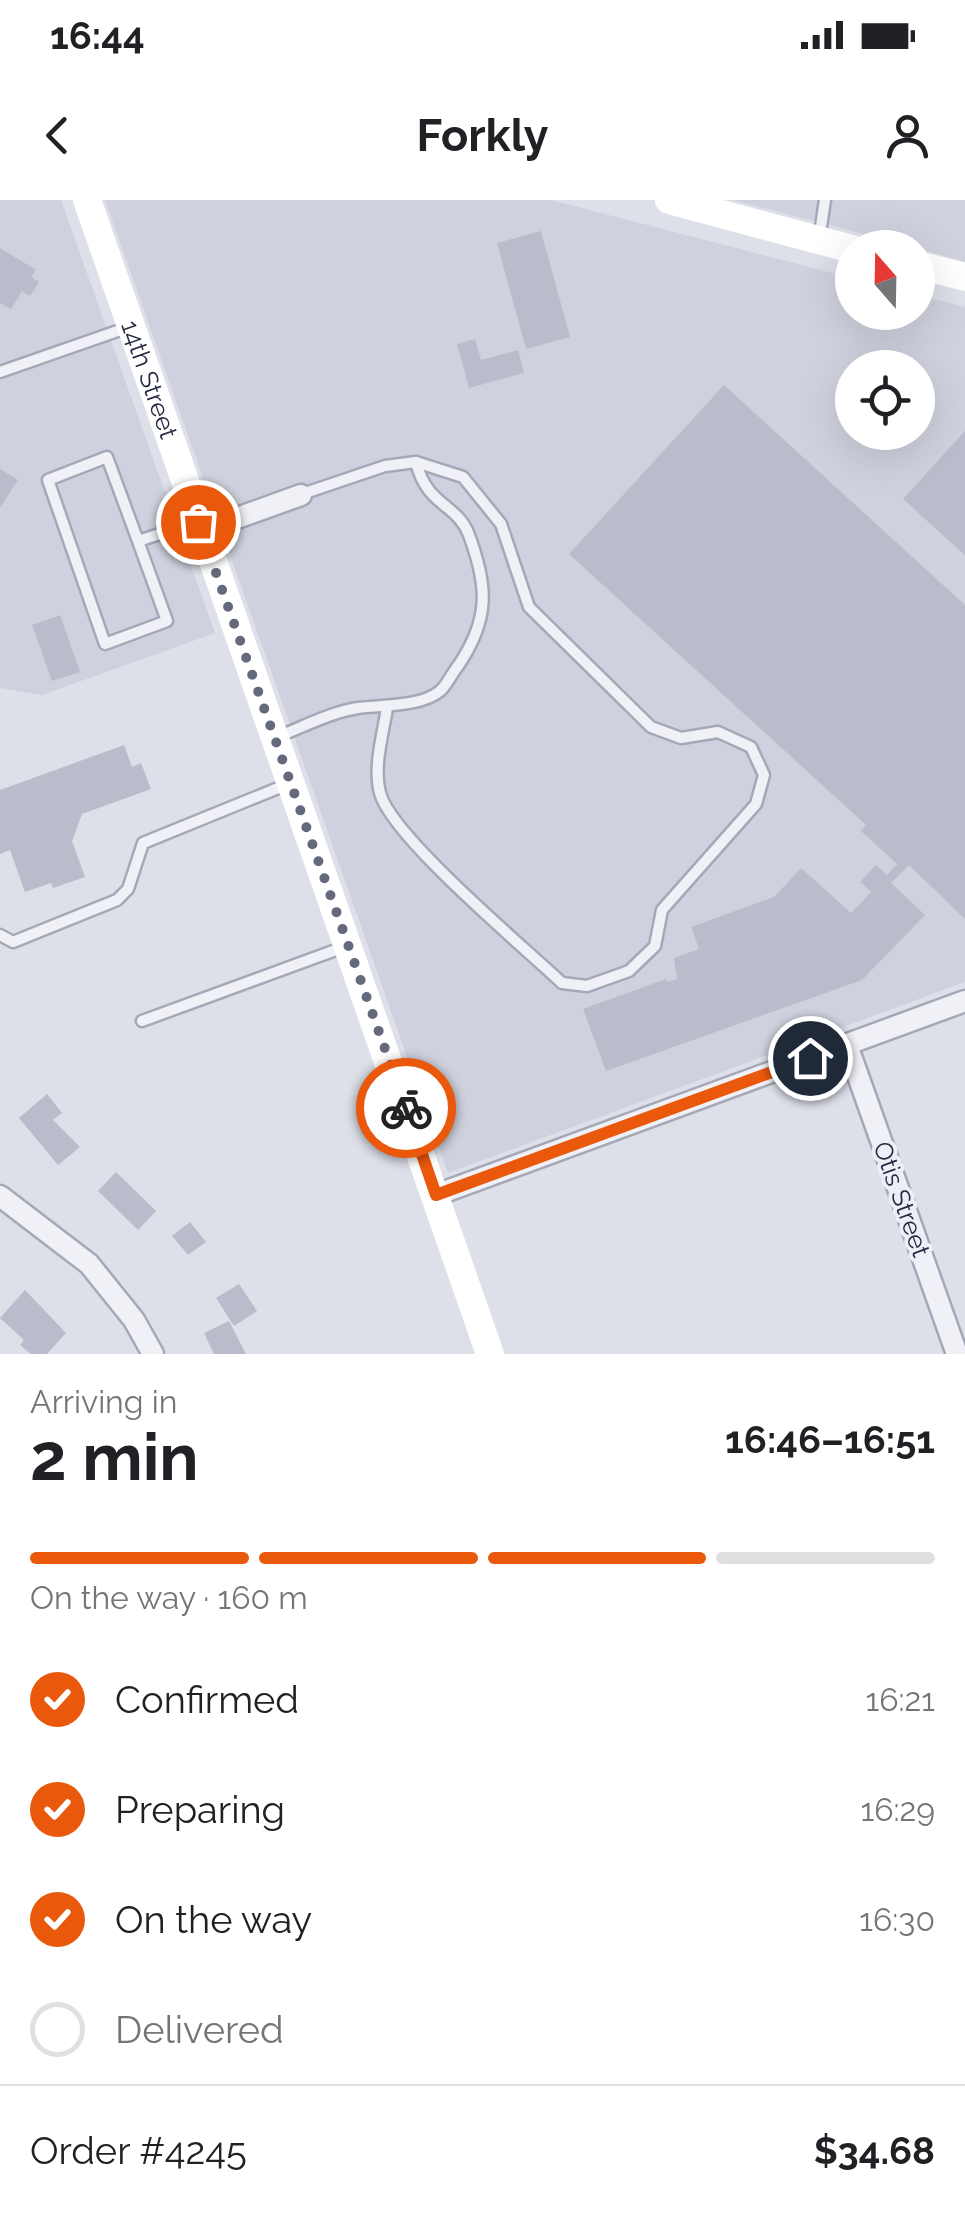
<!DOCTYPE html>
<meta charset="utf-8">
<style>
body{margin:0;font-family:Raleway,sans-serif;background:#f2f2f2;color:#202124;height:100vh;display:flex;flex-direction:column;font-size:38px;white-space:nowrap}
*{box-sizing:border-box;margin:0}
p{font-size:32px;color:#757577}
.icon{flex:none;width:55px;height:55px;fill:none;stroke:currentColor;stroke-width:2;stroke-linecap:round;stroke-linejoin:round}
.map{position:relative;height:1154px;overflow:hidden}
.side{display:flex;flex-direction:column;background:#fff;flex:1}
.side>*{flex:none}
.needle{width:65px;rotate:340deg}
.controls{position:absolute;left:835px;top:30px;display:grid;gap:20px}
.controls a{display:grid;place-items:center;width:100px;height:100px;border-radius:50%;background:#fff;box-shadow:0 10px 40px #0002;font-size:50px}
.pin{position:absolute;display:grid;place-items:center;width:85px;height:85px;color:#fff;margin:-42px;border:5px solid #fff;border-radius:50%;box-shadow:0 2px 10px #0007}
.courier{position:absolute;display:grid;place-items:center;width:100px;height:100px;margin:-50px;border:8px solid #ea580c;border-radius:50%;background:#fff;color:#222;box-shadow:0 2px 12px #0007}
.headline em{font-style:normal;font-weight:700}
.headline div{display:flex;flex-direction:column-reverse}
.headline{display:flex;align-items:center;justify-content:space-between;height:170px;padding:0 30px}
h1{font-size:65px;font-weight:700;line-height:75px}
.bar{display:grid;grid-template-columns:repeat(4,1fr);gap:15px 10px;align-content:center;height:120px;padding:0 30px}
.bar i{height:12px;border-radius:8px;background:#e0e0e0}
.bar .active{background:#ea580c}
.bar p{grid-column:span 4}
.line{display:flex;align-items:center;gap:25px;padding:0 30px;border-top:2px solid #e0e0e0}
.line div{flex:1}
ol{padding:0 30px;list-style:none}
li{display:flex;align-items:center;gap:30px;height:110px}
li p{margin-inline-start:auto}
li .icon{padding:10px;border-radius:50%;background:#ea580c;color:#fff;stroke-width:4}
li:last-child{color:#757577}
li i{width:55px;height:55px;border:5px solid #e0e0e0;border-radius:50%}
.status{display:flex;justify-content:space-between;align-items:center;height:70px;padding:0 50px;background:#fff;direction:ltr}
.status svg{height:28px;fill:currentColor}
header{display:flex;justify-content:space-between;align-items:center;height:130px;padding:0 30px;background:#fff;font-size:45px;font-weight:700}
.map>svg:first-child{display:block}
</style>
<div class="status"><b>16:44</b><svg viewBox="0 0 49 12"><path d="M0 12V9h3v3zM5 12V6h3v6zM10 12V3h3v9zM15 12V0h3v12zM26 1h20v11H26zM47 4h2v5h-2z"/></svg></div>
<header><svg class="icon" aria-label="back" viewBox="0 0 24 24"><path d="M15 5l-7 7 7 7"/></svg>Forkly<svg class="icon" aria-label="person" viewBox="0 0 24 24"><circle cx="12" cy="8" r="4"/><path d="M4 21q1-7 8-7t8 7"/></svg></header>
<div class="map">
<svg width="965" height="1154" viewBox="0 0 965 1154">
<rect width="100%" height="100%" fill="#dddfe9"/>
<g fill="#cfd1de" fill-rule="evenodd">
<path d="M0 0H61L215 433 42 495 0 488Z"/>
<path d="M105 0H551L852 78V112H918V95L965 107V782L448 973ZM852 168H918V232H852Z"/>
<path d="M733 0H965V62L918 48Z"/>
</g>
<g fill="#babccc">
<path d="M541 31 570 137 526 149 497 43Z"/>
<path d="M0 48 36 70 31 77 39 82 30 96 22 91 11 109 0 103Z"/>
<path d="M475 139 481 160 518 150 524 173 469 188 457 144Z"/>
<path d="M724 185 965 405V719L909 665 891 683 925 715 862 780 606 871 583 809 666 779 668 782 677 779 674 758 699 749 691 727 774 697 801 668 851 713 871 692 860 682 876 665 887 675 897 664 861 631 866 625 569 354Z"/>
<path d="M965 231V355L903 299Z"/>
<path d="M0 269 18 280 0 308Z"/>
<path d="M60 415 80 472 52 481 32 425Z"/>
<path d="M124 545 132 567 141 563 151 589 82 614 72 641 85 677 53 688 51 683 25 692 10 650 0 654V590Z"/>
<path d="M47 894 62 913 53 920 80 947 58 965 19 918Z"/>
<path d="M116 972 156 1011 138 1030 98 991Z"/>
<path d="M190 1022 206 1042 188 1055 172 1036Z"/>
<path d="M239 1084 257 1111 234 1126 216 1098Z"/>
<path d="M25 1090 66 1133 47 1154H31L20 1145 24 1140 0 1118Z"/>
<path d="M229 1121 246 1154H214L204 1133Z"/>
</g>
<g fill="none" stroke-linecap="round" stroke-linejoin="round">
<defs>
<g id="lane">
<path d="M819 40 825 0"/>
<path d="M0 172 129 127"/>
<path d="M302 294 385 266 416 262 463 277 501 324 529 407 651 527 681 538 718 532 751 547 764 575 756 604 662 710 655 746 629 771 587 786 562 783C524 747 391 636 380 593 373 567 383 534 387 508"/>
<path d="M138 341 167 421 105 444 48 280 107 257 138 341 197 322"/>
<path d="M277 537C303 527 331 512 358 508 381 505 421 507 440 491 447 485 452 473 458 466 490 419 488 386 469 335 457 303 427 307 416 262"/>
<path d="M0 735 13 742 117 700 128 689 143 643 288 584"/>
<path d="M142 821 344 747"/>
</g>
<g id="street">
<path d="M201 331 301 295"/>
<path d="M847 845 957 1154"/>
<path d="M436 995 965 801"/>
<path d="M0 996 89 1064 134 1120 153 1154"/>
</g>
</defs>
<use href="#lane" stroke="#a6a8b7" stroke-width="15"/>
<use href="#street" stroke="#a6a8b7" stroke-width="25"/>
<use href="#lane" stroke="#f0f1f7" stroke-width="10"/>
<use href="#street" stroke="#f0f1f7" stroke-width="20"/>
<g stroke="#fff" stroke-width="28">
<path id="s1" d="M87 0 490 1154"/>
<path d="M669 0 852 49"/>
<path d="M918 65 965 77"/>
</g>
</g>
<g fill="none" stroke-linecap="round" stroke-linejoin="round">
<path stroke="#65697c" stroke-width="10" stroke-dasharray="0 18" d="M198 322 406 908"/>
<path stroke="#ea580c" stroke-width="12" d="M406 908 436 995 810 858"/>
</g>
<g text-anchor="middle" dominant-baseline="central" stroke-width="8" stroke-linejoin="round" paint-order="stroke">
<g font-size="25" fill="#252941" stroke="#edeef6">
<text stroke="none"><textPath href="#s1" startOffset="190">14th Street</textPath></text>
<text transform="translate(902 999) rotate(70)">Otis Street</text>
</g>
</g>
</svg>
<div class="controls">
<a><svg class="needle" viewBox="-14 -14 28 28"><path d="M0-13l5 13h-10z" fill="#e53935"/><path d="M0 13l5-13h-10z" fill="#757577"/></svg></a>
<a><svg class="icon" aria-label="locate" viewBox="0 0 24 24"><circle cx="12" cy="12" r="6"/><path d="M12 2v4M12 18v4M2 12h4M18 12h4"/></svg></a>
</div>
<div class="pin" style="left:198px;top:322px;background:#ea580c"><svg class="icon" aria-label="bag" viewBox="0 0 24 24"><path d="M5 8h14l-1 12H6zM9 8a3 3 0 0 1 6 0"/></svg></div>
<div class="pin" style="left:810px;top:858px;background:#1f2937"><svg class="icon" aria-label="home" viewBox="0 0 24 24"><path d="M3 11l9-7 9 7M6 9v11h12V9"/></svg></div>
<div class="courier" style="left:406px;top:908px"><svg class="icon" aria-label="bike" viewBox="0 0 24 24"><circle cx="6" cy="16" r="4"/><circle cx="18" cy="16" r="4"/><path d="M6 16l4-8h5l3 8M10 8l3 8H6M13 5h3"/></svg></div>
</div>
<section class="side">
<div class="headline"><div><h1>2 min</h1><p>Arriving in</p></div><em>16:46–16:51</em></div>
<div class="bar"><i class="active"></i><i class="active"></i><i class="active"></i><i></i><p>On the way · 160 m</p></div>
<ol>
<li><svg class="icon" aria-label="check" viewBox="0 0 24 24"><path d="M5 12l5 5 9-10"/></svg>Confirmed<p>16:21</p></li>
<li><svg class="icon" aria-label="check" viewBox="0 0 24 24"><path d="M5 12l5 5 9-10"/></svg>Preparing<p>16:29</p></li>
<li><svg class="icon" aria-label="check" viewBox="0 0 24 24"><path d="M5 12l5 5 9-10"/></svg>On the way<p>16:30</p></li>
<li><i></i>Delivered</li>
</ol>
<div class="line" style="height:130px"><div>Order #4245</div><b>$34.68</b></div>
</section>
